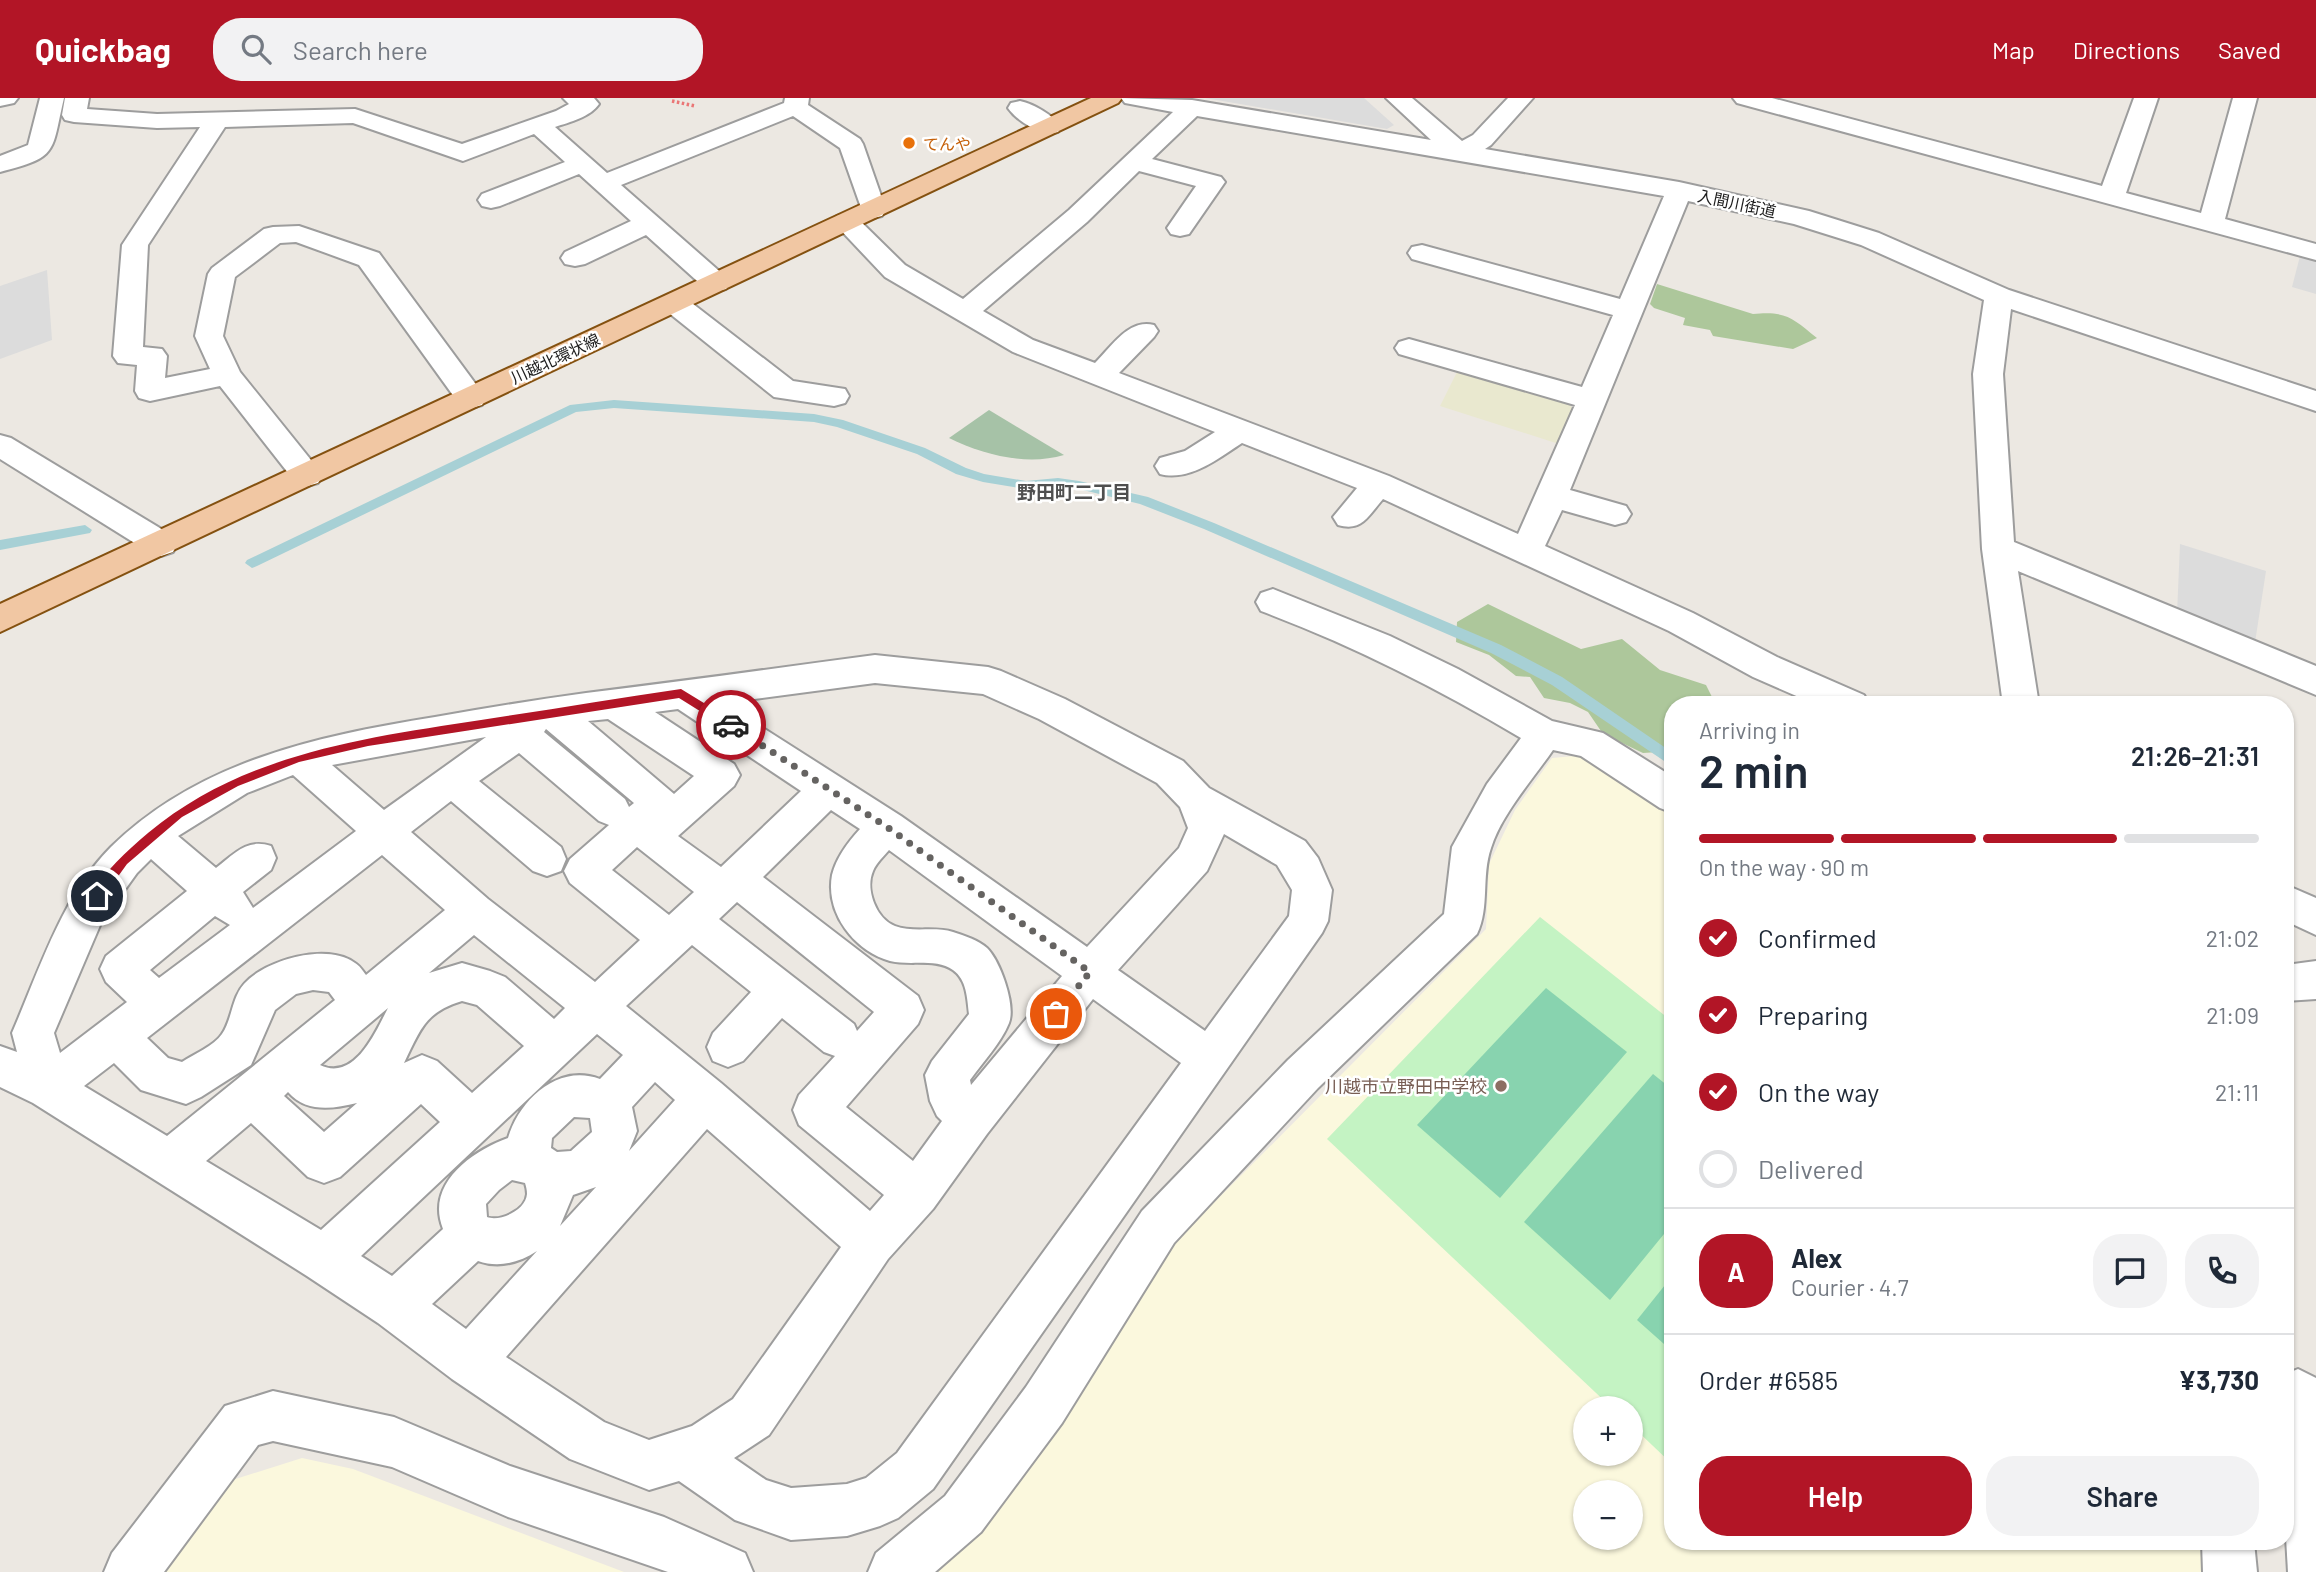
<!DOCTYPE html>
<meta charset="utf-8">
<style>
body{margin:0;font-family:Barlow,"Noto Sans JP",sans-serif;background:#f2f2f3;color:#1f2937;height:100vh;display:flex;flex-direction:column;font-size:26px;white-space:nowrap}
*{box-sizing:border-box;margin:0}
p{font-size:23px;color:#747a83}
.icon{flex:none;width:38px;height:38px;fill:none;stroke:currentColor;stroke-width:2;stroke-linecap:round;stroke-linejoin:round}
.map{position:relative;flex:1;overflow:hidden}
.side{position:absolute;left:1664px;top:598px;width:630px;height:854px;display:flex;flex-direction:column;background:#fff;border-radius:28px;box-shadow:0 2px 5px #0004}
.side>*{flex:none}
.tools{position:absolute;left:1573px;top:1298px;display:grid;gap:14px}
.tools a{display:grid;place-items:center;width:70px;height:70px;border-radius:50%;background:#fff;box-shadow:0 2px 5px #0004;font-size:35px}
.pin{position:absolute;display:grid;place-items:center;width:60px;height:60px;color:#fff;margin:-30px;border:4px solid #fff;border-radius:50%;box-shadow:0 2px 7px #0007}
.courier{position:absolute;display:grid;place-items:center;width:70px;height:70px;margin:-35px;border:5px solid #b21526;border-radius:50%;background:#fff;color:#222;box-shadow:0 2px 9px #0007}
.overview em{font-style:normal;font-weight:600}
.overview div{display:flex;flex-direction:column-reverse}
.overview{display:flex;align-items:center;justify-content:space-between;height:119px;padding:0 35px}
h1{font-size:46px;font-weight:600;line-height:52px}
.bar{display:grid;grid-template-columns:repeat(4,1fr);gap:10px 7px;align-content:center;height:84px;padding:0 35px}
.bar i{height:9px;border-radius:5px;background:#e0e1e3}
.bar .on{background:#b21526}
.bar p{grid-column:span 4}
.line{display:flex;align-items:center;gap:18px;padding:0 35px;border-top:2px solid #e0e1e3}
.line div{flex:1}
.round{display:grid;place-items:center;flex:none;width:74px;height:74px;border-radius:28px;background:#f2f2f3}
ol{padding:0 35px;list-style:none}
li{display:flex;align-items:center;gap:21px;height:77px}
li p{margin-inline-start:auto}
li .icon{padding:7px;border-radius:50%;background:#b21526;color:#fff;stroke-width:4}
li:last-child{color:#747a83}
li i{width:38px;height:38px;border:4px solid #e0e1e3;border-radius:50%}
.cta{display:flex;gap:14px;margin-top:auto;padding:14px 35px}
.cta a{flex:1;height:80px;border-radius:28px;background:#b21526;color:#fff;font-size:28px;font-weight:600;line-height:80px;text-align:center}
.cta a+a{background:#f2f2f3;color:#1f2937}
header{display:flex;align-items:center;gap:42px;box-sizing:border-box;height:98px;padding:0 35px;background:#b21526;color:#fff}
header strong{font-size:33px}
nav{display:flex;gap:38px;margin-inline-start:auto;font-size:24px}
.search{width:490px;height:63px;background:#f2f2f3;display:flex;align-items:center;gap:18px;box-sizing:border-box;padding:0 24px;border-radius:28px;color:#747a83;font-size:26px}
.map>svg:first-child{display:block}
</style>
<header>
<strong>Quickbag</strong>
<div class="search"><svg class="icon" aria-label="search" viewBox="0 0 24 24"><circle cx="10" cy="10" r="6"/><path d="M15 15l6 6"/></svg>Search here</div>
<nav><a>Map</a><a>Directions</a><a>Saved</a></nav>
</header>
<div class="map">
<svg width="2316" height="1474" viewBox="0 0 2316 1474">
<rect width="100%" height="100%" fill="#ece8e2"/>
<g fill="#fbf8dd" fill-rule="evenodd">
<path d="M1585 657 1673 713V1444H2200L2202 1474H935L977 1431 1070 1314 1174 1145 1486 831 1489 766 1515 712 1552 660ZM1586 1311H1631V1356H1586ZM1586 1395H1631V1440H1586Z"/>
<path d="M302 1360 353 1371 624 1474H158L226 1384Z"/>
</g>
<path fill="#e9e8cf" d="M1458 272 1564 300 1578 317 1562 347 1440 308Z"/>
<g fill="#adc79b">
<path d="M1657 186 1753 216C1787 213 1792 220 1817 240L1793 251 1713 238 1710 232 1683 227 1685 220 1654 210 1650 206Z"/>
<path d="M1488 506 1581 551 1622 541 1660 572 1706 587 1716 607H1673V653L1643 655 1603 636 1588 614 1570 605 1544 600 1530 579 1516 578 1489 557 1456 544 1457 524Z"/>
</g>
<path fill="#a6c2a7" d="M989 312 1064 357C1027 368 983 357 949 340Z"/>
<path fill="#c4f3c3" d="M1540 819 1673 924V1367L1631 1327V1311H1613L1327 1041Z"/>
<g fill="#88d3af">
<path d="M1546 890 1627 954 1500 1100 1417 1027Z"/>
<path d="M1653 976 1673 992V1125L1610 1202 1524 1124Z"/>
<path d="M1673 1177V1254L1637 1222Z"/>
</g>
<g fill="#dcdcdc">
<path d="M1205 0H1364L1394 27 1387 31Z"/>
<path d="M2300 158 2316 162V196L2292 189Z"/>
<path d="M47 172 52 242 0 261V188Z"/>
<path d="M2180 446 2266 473 2254 551 2177 516Z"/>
</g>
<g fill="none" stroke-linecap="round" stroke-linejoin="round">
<g fill="#a7d0d5" fill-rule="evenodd">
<path d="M614 302 814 316 843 322 925 350 966 370 984 376 1026 383 1058 380 1079 383 1148 399 1214 425 1501 547 1562 579 1673 655V669L1552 587 1491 555 1204 431 1140 406 1079 391 1058 388 1026 391 983 384 956 376 917 356 837 329 814 324 614 310 576 314 257 468 252 470 245 465 247 462 570 307Z"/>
<path d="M85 427 92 432 90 435 0 452V442Z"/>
</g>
<defs>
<g id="minor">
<path d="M0 0H18L14 5 0 8Z"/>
<path d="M40 0H64C51 55 59 59 0 74V58L28 47Z"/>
<path d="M65 0H89L87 11 157 16 355 11 462 46 556 13 569 6 563 0H594L599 6C590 19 570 24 555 29L607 75 784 5 785 0H809L808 7 860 41 863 46 886 112 882 118 873 120 864 118 840 50 793 18 621 87 726 179 730 185 726 191 716 193 706 191 646 137 585 166 575 168 565 166 561 160 565 154 631 123 579 76 500 108 491 110 482 108 478 102 482 96 565 64 534 36 463 63 353 25 225 29 148 147 143 249 162 251 167 258 165 280 210 271 195 238 208 176 212 170 264 131 273 129 299 128 379 155 486 300 482 307 471 310 460 307 359 167 296 144 280 145 235 179 223 238 240 274 323 377 318 385 307 388 296 385 220 288 150 303 139 300 135 293 137 267 118 265 113 258 122 147 200 29 157 30 74 24 65 22 62 17Z"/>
<path d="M1121 0 1192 2 1431 42 1386 0H1412L1462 43 1473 37 1508 0H1533L1491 47 1485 51 1679 84 1809 113 1879 135 2009 192 2316 293V313L2011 211 2003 276 2014 444 2316 568V597L2018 473 2039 607H2003L1982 451 1973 276 1984 202 1861 147 1794 126 1688 103 1570 392 1626 408 1631 416 1626 424 1615 427 1562 412 1545 448 1693 515 1777 559 1864 597 1869 607H1817L1753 579 1669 533 1383 401C1368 418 1362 434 1338 427L1333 419 1357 390 1242 345C1219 360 1189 384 1160 376L1155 368 1160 360 1185 353 1215 334 1013 254 885 179 833 124 837 118 846 116 855 118 905 167 963 201 1069 112 1173 14 1125 5ZM1197 18 1664 98 1620 201 1422 147 1412 149 1408 155 1412 161 1613 217 1582 289 1409 241 1399 244 1395 250 1399 256 1575 307 1518 436 1389 378 1119 275 1154 239 1158 233 1154 227C1129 220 1111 249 1095 265L1033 242 983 213 1087 124 1139 73 1196 88 1167 130 1171 136 1180 138 1189 136 1225 84 1221 79 1152 61Z"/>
<path d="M1733 0H1772L2102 88 2134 0H2158L2126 95 2201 115 2233 0H2257L2225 121 2316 146V162L1737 5Z"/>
<path d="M1020 3C1034 6 1053 17 1061 29L1058 34C1041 38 1018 24 1008 10L1011 5Z"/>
<path d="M674 196 684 199 793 283 845 291 849 298 845 305 834 308 774 299 664 211 660 205 664 199Z"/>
<path d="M0 337 11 340 173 438 177 446 173 454 161 458 149 454 0 361Z"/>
<path d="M1273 491 1390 538 1458 571 1552 623 1603 635 1673 679V715L1660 710 1581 658 1553 652C1533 681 1501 717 1491 750 1481 778 1490 809 1477 836L1318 990 1174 1145 1062 1325 981 1434 935 1474H868L876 1455 945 1398 1026 1289 1142 1113 1288 962 1444 816 1452 749 1487 686 1521 640C1437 590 1352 547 1261 513L1256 504 1261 495Z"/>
<path d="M875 557 988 569 1001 573 1065 601 1183 663 1209 690 1305 743 1318 760 1332 792 1328 823 1322 835 933 1391 898 1420 880 1428 847 1438 791 1442 735 1422 679 1383 649 1392 570 1361 452 1281 378 1225 307 1178 33 1005 0 989V948L17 954 12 935C39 873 62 798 111 749 199 663 317 638 435 619 485 610 536 602 586 595 683 583 778 570 875 557ZM875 585 983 596 1039 621 1157 685 1180 709 1188 730 1179 750 1087 849 901 718 724 605ZM678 611 801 693 721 769 678 738 734 688 740 677 734 666 655 614ZM608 621 694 678 674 696 588 623ZM546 631 634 705 629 709 625 701 544 634ZM486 639 384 712 332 667ZM519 655 599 723 609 727 570 761 564 773 570 785 640 842 595 884 488 801 411 734 451 703 533 773 547 778 561 773 566 761 561 749 479 683ZM293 677 356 733 253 810 243 794 271 772 276 760 271 748C247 740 234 756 216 770L178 738 247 695ZM831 712 860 731C848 744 836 760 832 777 825 816 855 853 890 863 909 868 936 860 953 872 967 882 967 900 969 916L932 963 925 977 930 1003 937 1018 942 1023 913 1063 846 1009 918 926 924 912 918 898 763 779ZM1224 736 1277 767 1292 792 1289 818 1205 933 1118 872 1207 773ZM637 749 694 794 669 817 612 772ZM889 752 1062 878 971 987 970 982C983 964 1001 945 1009 925 1016 907 1000 863 987 850 978 842 965 838 953 834 935 828 913 835 895 828 876 821 865 791 873 773 876 765 884 758 889 752ZM382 757 445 812 366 877C363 873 359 867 355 865 327 844 265 862 244 886 232 899 232 922 222 936 214 948 194 956 182 964L168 960 147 940ZM151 761 187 793 106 858 100 871 106 884 127 904 60 955 54 935 101 825 137 775ZM737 804 874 914 857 933 854 926 719 821ZM215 818 230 827 159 880 150 872ZM474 837 565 910 554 921 505 879 490 873 462 865 429 875ZM692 847 751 894 713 935 707 949 713 963 728 969 743 963 782 920 824 954 835 958 799 997 793 1012 799 1027 884 1097 870 1113 721 985 626 908ZM313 892 329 894 335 902 167 1038 84 988 114 965 141 992 186 1006 201 999 251 967 275 912 296 896ZM1093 901 1181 965 897 1355 866 1380 847 1386 791 1390 766 1382 734 1360 769 1337 888 1161 933 1111 987 1036ZM462 903 477 907 524 948 472 995 437 963 422 957 404 965C420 932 425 914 462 903ZM388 910C376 933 355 984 320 967ZM597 936 623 957 600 981C558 965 519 1002 508 1040 472 1053 425 1086 443 1131L392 1178 361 1158ZM655 984 675 1002 629 1053 637 1033 632 1009ZM288 994C306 1015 333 1011 357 1005L324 1034 284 998ZM421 1006 440 1024 321 1132 206 1063 251 1025 308 1079 324 1085 340 1079ZM574 1019 590 1020 592 1034 571 1053 557 1054 551 1050 552 1040ZM707 1031 841 1149 733 1301 692 1328 649 1342 604 1324 506 1259ZM512 1082 525 1085C526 1088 527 1092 527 1096 526 1112 500 1124 487 1119L486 1106 499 1092ZM596 1089 560 1128 573 1097ZM537 1153 466 1231 432 1206 478 1163C498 1170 519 1165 537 1153Z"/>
<path d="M2286 787 2316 800V837L2286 823Z"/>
<path d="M2316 863V901L2286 903V867Z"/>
<path d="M2298 1271 2316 1280V1474H2288L2286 1439V1276Z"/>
<path d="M273 1293 394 1319 510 1368 664 1419 745 1455 753 1474H668L508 1419 392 1369 273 1343 258 1347 164 1474H104L112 1455 225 1308Z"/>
<path d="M2202 1444H2254L2257 1474H2203Z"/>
</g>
<path id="major" d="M1091 0H1122L1118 5 0 534V506Z"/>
</defs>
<use href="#minor" stroke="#9d9d9d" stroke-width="4"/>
<use href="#major" stroke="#845110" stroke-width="4"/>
<path stroke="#ea7676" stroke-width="3.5" stroke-dasharray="2.5 2.5" stroke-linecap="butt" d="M672 3 695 8"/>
<use href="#minor" fill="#fff" fill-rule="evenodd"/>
<use href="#major" fill="#f1c7a3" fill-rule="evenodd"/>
</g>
<path fill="#b21526" d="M681 591 735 624V630H727L679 600 368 648 299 664 238 688 182 719 127 766 101 802 97 803 91 798C105 772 126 754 148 735 243 656 363 640 481 622 547 612 614 601 681 591Z"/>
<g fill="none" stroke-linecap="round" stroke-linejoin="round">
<path stroke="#656361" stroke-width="7" stroke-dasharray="0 12.6" d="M731 627 887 729 1090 874 1056 916"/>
</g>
<circle fill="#e8710a" stroke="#fff" stroke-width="2.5" cx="909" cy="45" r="7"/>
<circle fill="#8d6e63" stroke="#fff" stroke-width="2.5" cx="1501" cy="988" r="7"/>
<g text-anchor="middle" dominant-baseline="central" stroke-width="5" stroke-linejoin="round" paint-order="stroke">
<g font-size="16" fill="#c56008" stroke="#fff" text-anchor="start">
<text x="923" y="45">てんや</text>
</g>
<g font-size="16" fill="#1c1c1c" stroke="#fff">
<text transform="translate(1737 105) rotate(12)">入間川街道</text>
<text transform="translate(555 260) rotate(-25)">川越北環状線</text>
</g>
<g font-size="18" fill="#785e54" stroke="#fff" text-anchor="end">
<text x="1487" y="988">川越市立野田中学校</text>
</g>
<g font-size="19" font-weight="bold" fill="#4f4f4f" stroke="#fff">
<text x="1074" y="393">野田町二丁目</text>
</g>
</g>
</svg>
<div class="tools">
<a>+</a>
<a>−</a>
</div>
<div class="pin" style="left:1056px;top:916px;background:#ea580c"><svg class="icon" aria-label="bag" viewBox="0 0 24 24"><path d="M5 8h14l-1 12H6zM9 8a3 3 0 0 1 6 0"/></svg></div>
<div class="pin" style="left:97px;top:798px;background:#1f2937"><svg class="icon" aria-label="home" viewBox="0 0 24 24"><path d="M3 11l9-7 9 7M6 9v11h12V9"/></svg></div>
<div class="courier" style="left:731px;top:627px"><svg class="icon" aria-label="car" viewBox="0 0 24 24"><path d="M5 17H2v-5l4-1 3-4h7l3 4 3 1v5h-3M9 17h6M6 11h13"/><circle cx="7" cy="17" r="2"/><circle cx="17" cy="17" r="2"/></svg></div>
<section class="side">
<div class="overview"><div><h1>2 min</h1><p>Arriving in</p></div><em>21:26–21:31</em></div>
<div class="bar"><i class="on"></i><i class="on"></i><i class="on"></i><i></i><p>On the way · 90 m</p></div>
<ol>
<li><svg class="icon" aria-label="check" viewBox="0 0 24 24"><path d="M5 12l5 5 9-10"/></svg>Confirmed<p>21:02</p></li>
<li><svg class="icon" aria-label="check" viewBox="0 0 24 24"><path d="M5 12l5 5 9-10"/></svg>Preparing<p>21:09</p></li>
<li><svg class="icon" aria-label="check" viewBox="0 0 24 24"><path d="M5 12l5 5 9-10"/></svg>On the way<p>21:11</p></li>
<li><i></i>Delivered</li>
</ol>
<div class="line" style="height:126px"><b class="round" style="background:#b21526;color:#fff">A</b><div><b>Alex</b><p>Courier · 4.7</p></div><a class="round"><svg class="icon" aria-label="chat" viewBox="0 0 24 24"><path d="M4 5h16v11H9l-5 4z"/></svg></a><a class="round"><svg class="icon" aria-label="phone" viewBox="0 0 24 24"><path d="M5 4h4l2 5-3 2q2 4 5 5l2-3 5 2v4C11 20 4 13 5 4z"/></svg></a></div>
<div class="line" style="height:91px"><div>Order #6585</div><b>¥3,730</b></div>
<div class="cta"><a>Help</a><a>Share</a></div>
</section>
</div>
